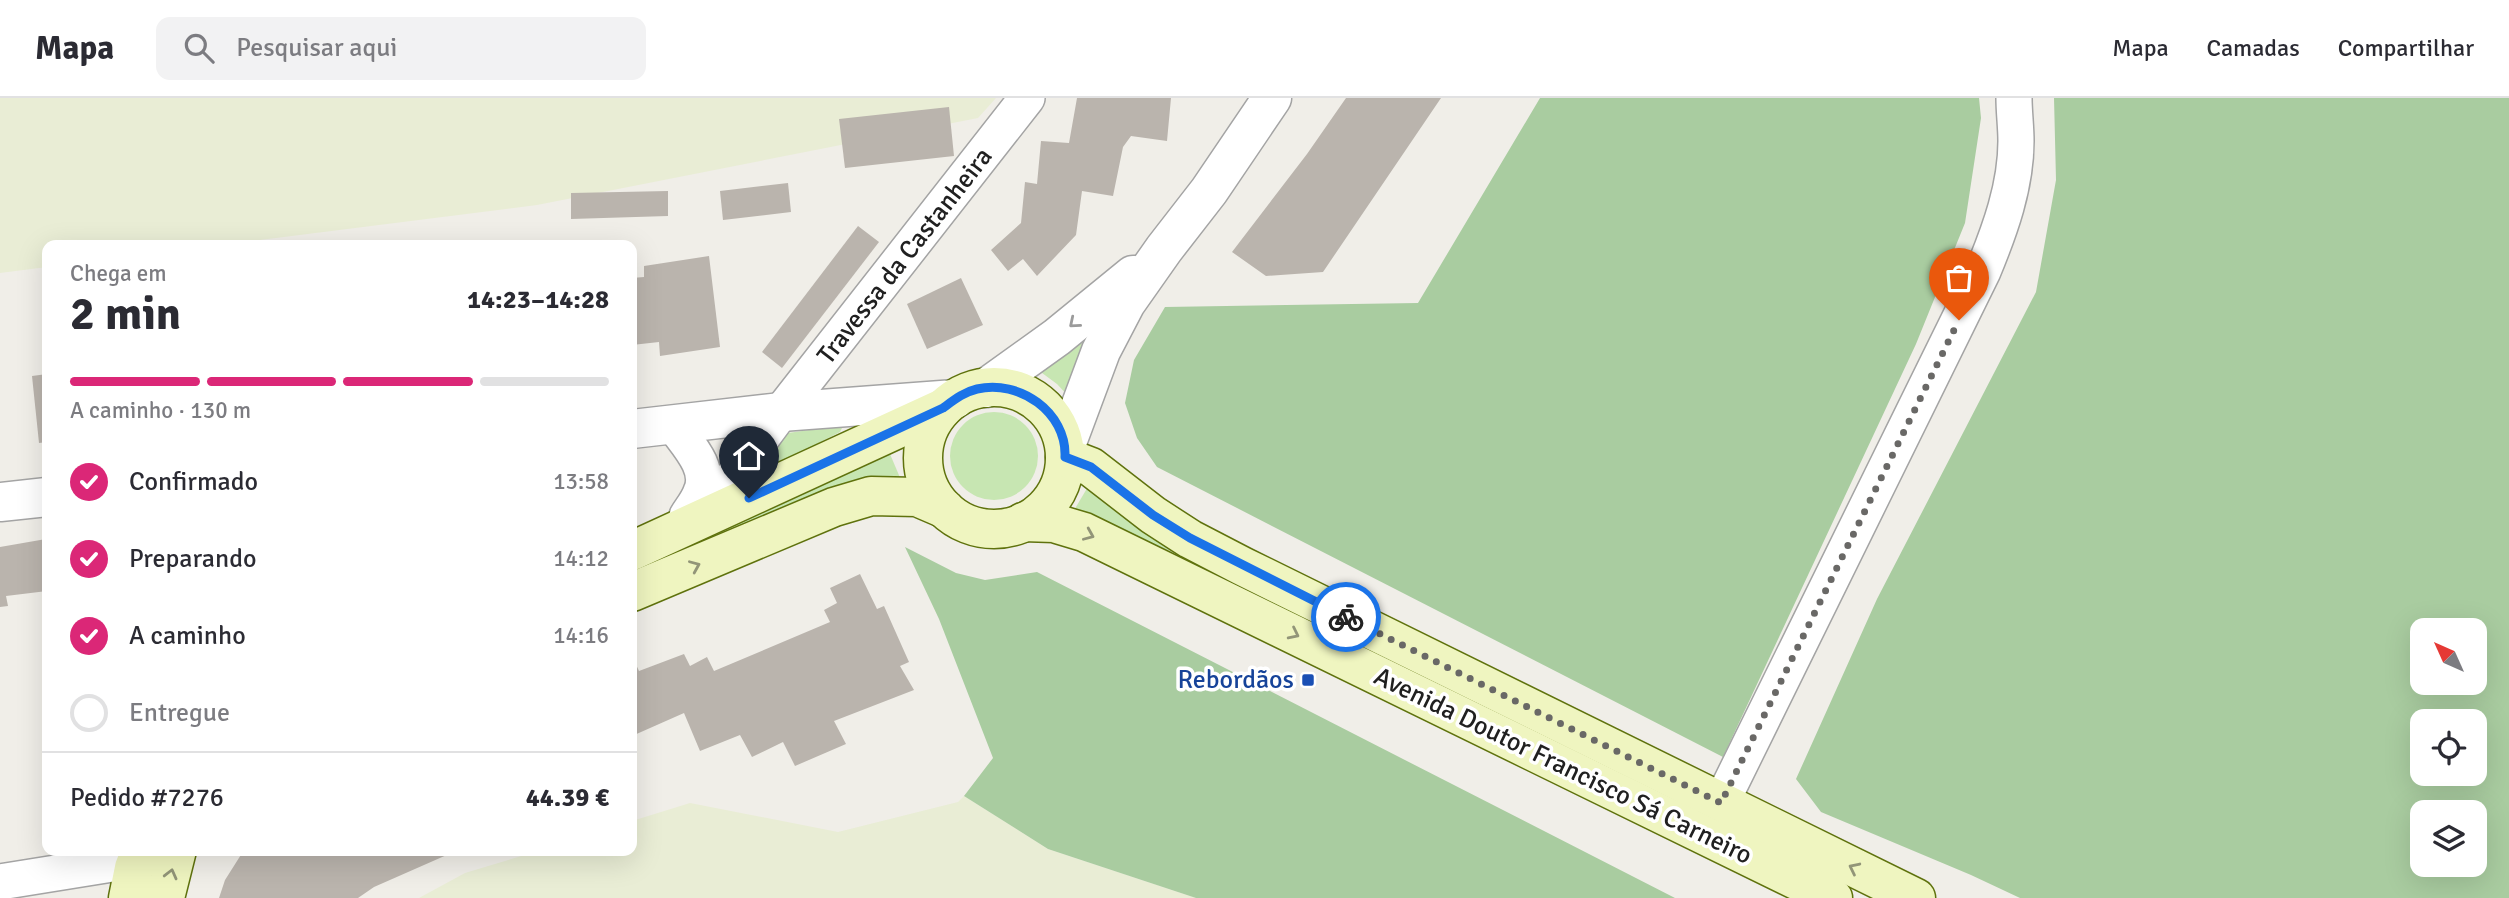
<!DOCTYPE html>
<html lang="pt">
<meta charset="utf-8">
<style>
body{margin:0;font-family:Signika,sans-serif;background:#f2f2f3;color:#2b2b33;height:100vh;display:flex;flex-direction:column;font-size:26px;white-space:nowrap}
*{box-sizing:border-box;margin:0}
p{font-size:23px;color:#7c7c81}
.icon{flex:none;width:38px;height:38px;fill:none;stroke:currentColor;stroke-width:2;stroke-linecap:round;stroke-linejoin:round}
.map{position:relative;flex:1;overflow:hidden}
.panel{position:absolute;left:42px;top:142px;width:595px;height:616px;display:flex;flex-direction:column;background:#fff;border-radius:14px;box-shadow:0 7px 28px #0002}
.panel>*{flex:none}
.needle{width:46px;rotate:315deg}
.controls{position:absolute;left:2410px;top:520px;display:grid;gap:14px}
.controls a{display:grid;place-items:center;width:77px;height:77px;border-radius:14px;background:#fff;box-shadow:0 7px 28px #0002;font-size:35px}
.pin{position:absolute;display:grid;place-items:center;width:60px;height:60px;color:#fff;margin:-72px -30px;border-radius:50% 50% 50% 0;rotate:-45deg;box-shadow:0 0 7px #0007}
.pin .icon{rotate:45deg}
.courier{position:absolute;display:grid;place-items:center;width:70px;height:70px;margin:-35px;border:5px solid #1a73e8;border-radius:50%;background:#fff;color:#222;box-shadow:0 2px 9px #0007}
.overview em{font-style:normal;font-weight:800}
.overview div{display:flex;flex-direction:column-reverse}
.overview{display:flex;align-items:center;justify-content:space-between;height:119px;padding:0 28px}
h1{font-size:46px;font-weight:800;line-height:52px}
.bar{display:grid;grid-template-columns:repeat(4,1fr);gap:10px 7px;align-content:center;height:84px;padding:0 28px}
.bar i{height:9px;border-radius:5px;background:#e1e1e2}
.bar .on{background:#db2777}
.bar p{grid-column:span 4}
.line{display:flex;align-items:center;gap:18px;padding:0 28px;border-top:2px solid #e1e1e2}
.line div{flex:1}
ol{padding:0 28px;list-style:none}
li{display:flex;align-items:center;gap:21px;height:77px}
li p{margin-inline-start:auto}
li .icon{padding:7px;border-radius:50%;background:#db2777;color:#fff;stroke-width:4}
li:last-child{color:#7c7c81}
li i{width:38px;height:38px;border:4px solid #e1e1e2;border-radius:50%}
header{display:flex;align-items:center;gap:42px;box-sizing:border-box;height:98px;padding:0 35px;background:#fff;border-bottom:2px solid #e1e1e2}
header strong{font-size:33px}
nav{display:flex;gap:38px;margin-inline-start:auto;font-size:24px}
.search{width:490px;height:63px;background:#f2f2f3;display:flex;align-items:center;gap:18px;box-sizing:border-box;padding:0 24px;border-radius:14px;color:#7c7c81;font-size:26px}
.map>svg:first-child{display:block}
</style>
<header>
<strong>Mapa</strong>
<div class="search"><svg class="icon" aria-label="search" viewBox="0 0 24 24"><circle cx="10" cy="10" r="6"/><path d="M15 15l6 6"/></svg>Pesquisar aqui</div>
<nav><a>Mapa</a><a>Camadas</a><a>Compartilhar</a></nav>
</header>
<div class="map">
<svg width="2509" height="800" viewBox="0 0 2509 800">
<rect width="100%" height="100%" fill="#f0eee8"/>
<g fill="#e9edd5">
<path d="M0 0H996L978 20 537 107 220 147H47V169L0 175Z"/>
<path d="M964 698 1048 751 1196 800H419L465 775 538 753 632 752V723L690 705 838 734 958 704Z"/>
</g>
<g fill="#c7e6b2">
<path d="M1091 230 1071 301 1057 286 1038 272Z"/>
<circle cx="994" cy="358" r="44"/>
<path d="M837 328 842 330 840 334 762 374H756L774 337Z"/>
<path d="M890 356 901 382 669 461 667 456Z"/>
<path d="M1089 387 1192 462 1073 414Z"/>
</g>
<g fill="#a9cca0" fill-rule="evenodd">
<path d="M1540 0H1979L1981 20 1965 125 1916 246 1723 659 1157 369 1137 340 1125 305 1134 262 1165 209 1418 205Z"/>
<path d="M2054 0H2509V800H2020L1971 777 1821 714 1796 681 1877 501 2036 194 2056 82ZM2474 532V584H2422V532ZM2422 623H2474V676H2422ZM2422 714H2474V766H2422Z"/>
<path d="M905 449 956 475 985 482 1037 474 1675 800H1196L1048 751 964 698 993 660 939 521Z"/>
</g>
<g fill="#bab4ad">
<path d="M1077 0H1171L1167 43 1131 38 1123 49 1113 98 1082 93 1076 137 1037 178 1023 161 1008 173 991 152 1021 125 1025 84 1037 86 1041 43 1069 45Z"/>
<path d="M1346 0H1441L1323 174 1266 178 1232 154 1307 56Z"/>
<path d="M949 9 954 58 845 70 839 21Z"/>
<path d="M788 85 791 114 723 122 720 93Z"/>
<path d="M668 93V118L571 121V95Z"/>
<path d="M858 128 879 144 782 270 762 254Z"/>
<path d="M709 158 720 249 660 258 659 244 632 247V180L644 179V168Z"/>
<path d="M961 180 983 227 927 251 907 206Z"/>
<path d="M47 276V344L39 345 32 278Z"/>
<path d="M46 441 47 493 6 498 8 508 0 509V449Z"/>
<path d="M860 476 877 511 884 508 909 564 900 568 914 592 834 623 846 646 795 668 783 644 752 659 740 637 700 653 684 615 632 638V558L639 573 684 556 690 568 707 559 714 573 830 524 824 512 837 505 830 490Z"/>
<path d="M244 752H449V756L374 789 358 800H219L225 782Z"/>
</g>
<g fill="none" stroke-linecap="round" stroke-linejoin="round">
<defs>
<g id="minor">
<path d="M673 326C686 345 712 370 701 394 698 403 692 410 687 418"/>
<path d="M701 422 781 314 1027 0"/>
<path d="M1721 705 1983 173C2000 132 2016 88 2016 43 2016 29 2014 14 2014 0"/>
<path d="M0 784 137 762"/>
</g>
<g id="tertiary">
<path d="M986 290 1057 239 1133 177"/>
<path d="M632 331 781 314 955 301"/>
<path d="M1066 347 1101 253 1126 205 1164 151 1209 93 1272 0"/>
<path d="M0 404 47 399"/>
</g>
<g id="secondary">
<circle cx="994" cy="360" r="71"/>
<path d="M1065 359 1091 369 1153 417 1190 441 1242 468 1916 800"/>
<path d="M1023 424 1054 425 1084 434 1833 800"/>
<path d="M632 453 943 310"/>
<path d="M632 494 834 409 871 398 917 399 945 411"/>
<path d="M128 800 134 770 141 752"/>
<path d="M165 800 177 752"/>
</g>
</defs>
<use href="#minor" stroke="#a4a4a4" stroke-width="38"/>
<use href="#tertiary" stroke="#a4a4a4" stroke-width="41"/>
<use href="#secondary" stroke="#5f720d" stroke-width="41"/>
<use href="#minor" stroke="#fff" stroke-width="35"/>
<use href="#tertiary" stroke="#fff" stroke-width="38"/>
<use href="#secondary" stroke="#eff5c0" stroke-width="38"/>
</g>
<defs><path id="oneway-chevron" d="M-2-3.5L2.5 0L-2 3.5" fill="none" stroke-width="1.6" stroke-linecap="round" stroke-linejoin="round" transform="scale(1.75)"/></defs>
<use stroke="#9b9b9b" href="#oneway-chevron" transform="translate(1074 225) rotate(140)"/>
<g stroke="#929578">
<use href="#oneway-chevron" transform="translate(1089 437) rotate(23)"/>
<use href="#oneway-chevron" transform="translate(695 468) rotate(-23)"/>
<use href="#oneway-chevron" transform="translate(1294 536) rotate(26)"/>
<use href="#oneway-chevron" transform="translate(1854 770) rotate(-154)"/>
<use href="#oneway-chevron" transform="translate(171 776) rotate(-76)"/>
</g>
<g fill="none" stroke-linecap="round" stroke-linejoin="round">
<path stroke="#696866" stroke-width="7" stroke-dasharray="0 12.6" d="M1346 519 1721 705 1959 222"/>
<path stroke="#1a73e8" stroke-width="9" d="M749 400 943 310C954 302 964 294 977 291 1019 281 1067 314 1065 359L1091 369 1153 417 1190 440 1346 519"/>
</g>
<rect fill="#1a4fb4" stroke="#fff" stroke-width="2.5" x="1301" y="575" width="14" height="14" rx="3.5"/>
<g text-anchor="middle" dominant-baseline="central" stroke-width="7" stroke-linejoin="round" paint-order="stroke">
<g font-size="26" fill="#202020" stroke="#fff">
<text transform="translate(905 158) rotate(-52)">Travessa da Castanheira</text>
<text transform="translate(1563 668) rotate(26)">Avenida Doutor Francisco Sá Carneiro</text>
</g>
<g font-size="26" fill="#164399" stroke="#fff" text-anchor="end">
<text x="1294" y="582">Rebordãos</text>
</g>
</g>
</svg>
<div class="controls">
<a><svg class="needle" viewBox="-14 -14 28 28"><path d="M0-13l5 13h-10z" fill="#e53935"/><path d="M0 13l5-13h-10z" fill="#7c7c81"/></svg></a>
<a><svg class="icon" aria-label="locate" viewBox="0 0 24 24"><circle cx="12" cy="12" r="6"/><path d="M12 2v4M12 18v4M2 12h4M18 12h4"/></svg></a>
<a><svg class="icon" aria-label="layers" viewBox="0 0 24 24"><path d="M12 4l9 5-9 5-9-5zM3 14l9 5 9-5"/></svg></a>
</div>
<div class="pin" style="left:1959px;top:222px;background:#ea580c"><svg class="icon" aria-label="bag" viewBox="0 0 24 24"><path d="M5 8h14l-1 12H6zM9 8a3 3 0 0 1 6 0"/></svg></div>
<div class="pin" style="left:749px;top:400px;background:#1f2937"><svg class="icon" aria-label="home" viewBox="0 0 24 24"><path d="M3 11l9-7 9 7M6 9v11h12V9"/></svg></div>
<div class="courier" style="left:1346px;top:519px"><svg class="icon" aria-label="bike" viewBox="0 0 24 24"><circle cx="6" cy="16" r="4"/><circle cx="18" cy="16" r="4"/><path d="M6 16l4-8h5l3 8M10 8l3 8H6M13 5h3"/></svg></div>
<section class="panel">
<div class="overview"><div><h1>2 min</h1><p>Chega em</p></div><em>14:23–14:28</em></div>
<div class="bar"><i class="on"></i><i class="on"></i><i class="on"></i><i></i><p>A caminho · 130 m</p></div>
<ol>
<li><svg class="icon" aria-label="check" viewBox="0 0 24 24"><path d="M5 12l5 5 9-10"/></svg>Confirmado<p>13:58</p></li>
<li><svg class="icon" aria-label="check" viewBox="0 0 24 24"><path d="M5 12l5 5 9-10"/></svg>Preparando<p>14:12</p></li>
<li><svg class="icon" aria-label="check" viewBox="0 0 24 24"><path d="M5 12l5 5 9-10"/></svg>A caminho<p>14:16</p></li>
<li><i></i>Entregue</li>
</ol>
<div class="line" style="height:91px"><div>Pedido #7276</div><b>44.39 €</b></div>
</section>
</div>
